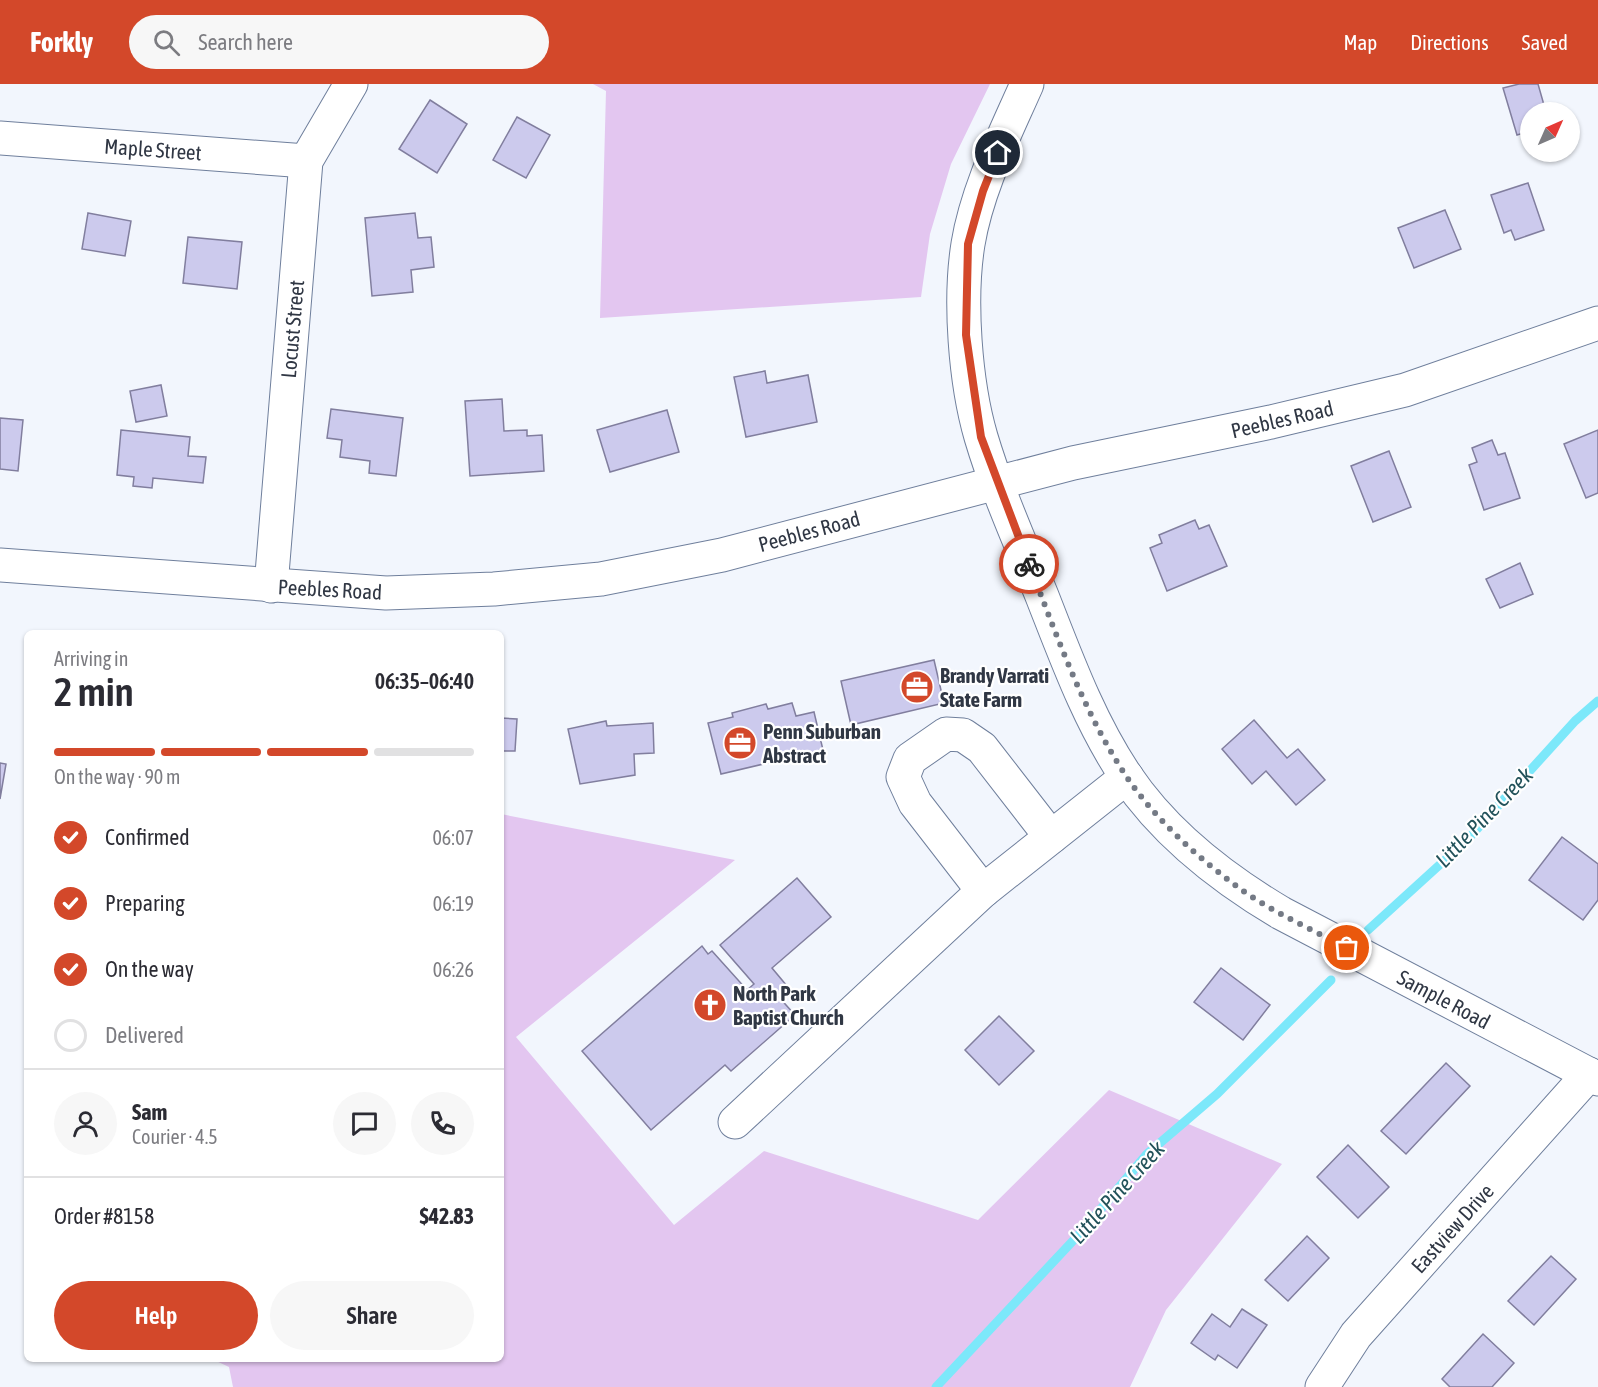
<!DOCTYPE html>
<meta charset="utf-8">
<style>
body{margin:0;font-family:"Asap Condensed",sans-serif;background:#f7f7f7;color:#2b2b33;height:100vh;display:flex;flex-direction:column;font-size:22px;white-space:nowrap}
*{box-sizing:border-box;margin:0}
p{font-size:20px;color:#7c7c81}
.icon{flex:none;width:33px;height:33px;fill:none;stroke:currentColor;stroke-width:2;stroke-linecap:round;stroke-linejoin:round}
.map{position:relative;flex:1;overflow:hidden}
.sheet{position:absolute;left:24px;top:546px;width:480px;height:732px;display:flex;flex-direction:column;background:#fff;border-radius:9px;box-shadow:0 2px 4px #0004}
.sheet>*{flex:none}
.needle{width:39px;rotate:45deg}
.tools{position:absolute;left:1520px;top:18px;display:grid;gap:12px}
.tools a{display:grid;place-items:center;width:60px;height:60px;border-radius:50%;background:#fff;box-shadow:0 2px 4px #0004;font-size:30px}
.pin{position:absolute;display:grid;place-items:center;width:51px;height:51px;color:#fff;margin:-26px;border:3px solid #fff;border-radius:50%;box-shadow:0 2px 6px #0007}
.courier{position:absolute;display:grid;place-items:center;width:60px;height:60px;margin:-30px;border:4px solid #d3482a;border-radius:50%;background:#fff;color:#222;box-shadow:0 2px 8px #0007}
.overview em{font-style:normal;font-weight:600}
.overview div{display:flex;flex-direction:column-reverse}
.overview{display:flex;align-items:center;justify-content:space-between;height:102px;padding:0 30px}
h1{font-size:39px;font-weight:600;line-height:45px}
.bar{display:grid;grid-template-columns:repeat(4,1fr);gap:9px 6px;align-content:center;height:72px;padding:0 30px}
.bar i{height:8px;border-radius:4px;background:#e1e1e2}
.bar .selected{background:#d3482a}
.bar p{grid-column:span 4}
.line{display:flex;align-items:center;gap:15px;padding:0 30px;border-top:2px solid #e1e1e2}
.line div{flex:1}
.round{display:grid;place-items:center;flex:none;width:63px;height:63px;border-radius:32px;background:#f7f7f7}
ol{padding:0 30px;list-style:none}
li{display:flex;align-items:center;gap:18px;height:66px}
li p{margin-inline-start:auto}
li .icon{padding:6px;border-radius:50%;background:#d3482a;color:#fff;stroke-width:4}
li:last-child{color:#7c7c81}
li i{width:33px;height:33px;border:3px solid #e1e1e2;border-radius:50%}
.primary-button{display:flex;gap:12px;margin-top:auto;padding:12px 30px}
.primary-button a{flex:1;height:69px;border-radius:36px;background:#d3482a;color:#fff;font-size:24px;font-weight:600;line-height:69px;text-align:center}
.primary-button a+a{background:#f7f7f7;color:#2b2b33}
header{display:flex;align-items:center;gap:36px;box-sizing:border-box;height:84px;padding:0 30px;background:#d3482a;color:#fff}
header strong{font-size:28px}
nav{display:flex;gap:33px;margin-inline-start:auto;font-size:21px}
.search{width:420px;height:54px;background:#f7f7f7;display:flex;align-items:center;gap:15px;box-sizing:border-box;padding:0 21px;border-radius:33px;color:#7c7c81;font-size:22px}
.map>svg:first-child{display:block}
</style>
<header>
<strong>Forkly</strong>
<div class="search"><svg class="icon" aria-label="search" viewBox="0 0 24 24"><circle cx="10" cy="10" r="6"/><path d="M15 15l6 6"/></svg>Search here</div>
<nav><a>Map</a><a>Directions</a><a>Saved</a></nav>
</header>
<div class="map">
<svg width="1598" height="1303" viewBox="0 0 1598 1303">
<rect width="100%" height="100%" fill="#f2f6fd"/>
<g fill="#e3c6f0">
<path d="M593 0H990L951 80 930 150 921 213 600 234 606 7Z"/>
<path d="M501 730 735 776 516 953 674 1141 764 1067 978 1136 1109 1006 1282 1080 1166 1226 1130 1303H233L229 1283 212 1275H501Z"/>
</g>
<g fill="none" stroke-linecap="round" stroke-linejoin="round">
<g stroke="#7ce8fa" stroke-width="9">
<path d="M1368 846 1468 755 1575 637 1598 617"/>
<path d="M936 1303 1084 1145 1147 1070 1217 1010 1331 896"/>
</g>
</g>
<g fill="#cccaed" stroke="#817e9e" stroke-width="1.5">
<path d="M1519 0H1538L1546 28H1530V47L1517 51 1503 4Z"/>
<path d="M430 16 467 40 437 89 399 65Z"/>
<path d="M517 33 550 51 526 94 493 76Z"/>
<path d="M1528 99 1544 146 1515 156 1511 146 1504 149 1491 111Z"/>
<path d="M1445 126 1461 165 1414 184 1398 144Z"/>
<path d="M88 129 131 137 125 172 82 165Z"/>
<path d="M415 129 418 154 431 153 434 183 411 186 413 208 372 212 365 134Z"/>
<path d="M188 153 242 158 237 205 183 199Z"/>
<path d="M765 287 767 299 808 291 817 338 746 353 734 293Z"/>
<path d="M161 301 167 332 136 338 130 307Z"/>
<path d="M502 315 504 347 527 346V352L542 351 544 387 470 392 465 317Z"/>
<path d="M331 325 403 334 396 392 369 389 370 377 340 373 342 356 327 354Z"/>
<path d="M667 326 679 368 610 388 597 346Z"/>
<path d="M0 334 23 336 18 387 0 385Z"/>
<path d="M121 346 190 353 188 372 206 373 203 399 153 394 152 404 133 402 134 393 117 391Z"/>
<path d="M1598 346V409L1586 414 1564 360Z"/>
<path d="M1492 356 1498 371 1505 369 1520 414 1484 426 1469 381 1477 378 1472 364Z"/>
<path d="M1389 367 1411 423 1373 438 1351 382Z"/>
<path d="M1195 436 1199 445 1209 441 1227 482 1167 507 1150 464 1162 459 1159 451Z"/>
<path d="M1520 479 1533 510 1500 524 1486 495Z"/>
<path d="M934 576 944 619 851 641 841 597Z"/>
<path d="M792 619 796 632 814 628 823 666 721 690 708 639 733 633 732 629 766 620 768 625Z"/>
<path d="M501 634 517 635 515 667H501Z"/>
<path d="M1254 636 1287 674 1298 665 1325 696 1296 721 1266 687 1252 700 1222 665Z"/>
<path d="M606 637 607 642 653 639 654 669 634 670 635 691 580 700 568 645Z"/>
<path d="M0 679 6 680 0 715Z"/>
<path d="M1562 753 1598 780V816L1583 836 1529 796Z"/>
<path d="M797 794 831 833 772 884 787 902 777 911 795 931 731 987 725 981 651 1046 582 967 702 862 708 870 712 867 747 906 754 900 720 861Z"/>
<path d="M1221 884 1270 921 1243 956 1194 918Z"/>
<path d="M999 932 1034 967 999 1001 965 966Z"/>
<path d="M1446 979 1470 1002 1406 1070 1381 1047Z"/>
<path d="M1348 1061 1389 1103 1358 1134 1317 1093Z"/>
<path d="M1307 1152 1329 1174 1288 1217 1265 1196Z"/>
<path d="M1551 1172 1576 1195 1534 1241 1508 1217Z"/>
<path d="M1242 1225 1267 1241 1237 1284 1218 1271 1215 1276 1191 1259 1212 1230 1230 1243Z"/>
<path d="M1483 1250 1514 1279 1492 1303H1450L1442 1295Z"/>
</g>
<g fill="none" stroke-linecap="round" stroke-linejoin="round">
<defs>
<g id="minor">
<path d="M1027 0C1005 50 977 105 968 160 959 216 965 298 981 353 997 407 1021 460 1042 512 1066 573 1089 637 1126 692 1165 750 1222 794 1281 829L1598 995"/>
<path d="M0 54 306 77"/>
<path d="M0 481 386 509 494 505 601 495 722 471 1073 379 1271 338 1405 306 1598 239"/>
<path d="M271 502 306 77 351 0"/>
<path d="M983 807 915 719 903 693 910 675 946 650 963 651 982 664 1051 753"/>
<path d="M735 1038 983 807 1127 693"/>
<path d="M1322 1303 1356 1251 1589 990"/>
</g>
</defs>
<use href="#minor" stroke="#6f7f9c" stroke-width="35"/>
<use href="#minor" stroke="#fff" stroke-width="33"/>
</g>
<g fill="none" stroke-linecap="round" stroke-linejoin="round">
<path stroke="#747a85" stroke-width="6" stroke-dasharray="0 10.8" d="M1029 480C1057 552 1083 627 1126 692 1155 735 1197 773 1239 804 1272 828 1311 845 1347 864"/>
<path stroke="#d3482a" stroke-width="8" d="M998 69 983 107 968 160 966 251 981 353 1029 480"/>
</g>
<defs>
<symbol id="office-disc" viewBox="-11 -11 22 22"><circle r="9.5" fill="#d3482a" stroke="#fff"/><path d="M-6-3h4V-5.5h4V-3h4V5H-6ZM-1-4.5V-3h2v-1.5ZM-6 0V1H6V0Z" fill="#fff"/></symbol>
<symbol id="church-disc" viewBox="-11 -11 22 22"><circle r="9.5" fill="#d3482a" stroke="#fff"/><path d="M-1.2-6h2.4v3.5h3.3v2.4h-3.3V6h-2.4V-.1h-3.3v-2.4h3.3Z" fill="#fff"/></symbol>
</defs>
<g fill-rule="evenodd">
<use href="#office-disc" x="898" y="584" width="38" height="38"/>
<use href="#office-disc" x="721" y="640" width="38" height="38"/>
<use href="#church-disc" x="691" y="902" width="38" height="38"/>
</g>
<g text-anchor="middle" dominant-baseline="central" stroke-width="4.5" stroke-linejoin="round" paint-order="stroke">
<g font-size="21" fill="#303744" stroke="#fff">
<text transform="translate(153 65) rotate(4)">Maple Street</text>
<text transform="translate(292 245) rotate(-85)">Locust Street</text>
<text transform="translate(1282 335) rotate(-13)">Peebles Road</text>
<text transform="translate(809 447) rotate(-15)">Peebles Road</text>
<text transform="translate(330 505) rotate(3)">Peebles Road</text>
<text transform="translate(1444 915) rotate(28)">Sample Road</text>
<text transform="translate(1452 1144) rotate(-48)">Eastview Drive</text>
</g>
<g font-size="21" font-weight="bold" fill="#303744" stroke="#fff" text-anchor="start">
<text x="940" y="591">Brandy Varrati<tspan x="940" dy="24">State Farm</tspan></text>
<text x="763" y="647">Penn Suburban<tspan x="763" dy="24">Abstract</tspan></text>
<text x="733" y="909">North Park<tspan x="733" dy="24">Baptist Church</tspan></text>
</g>
<g font-size="22" font-style="italic" fill="#22525a" stroke="#fff">
<text transform="translate(1484 733) rotate(-46)">Little Pine Creek</text>
<text transform="translate(1117 1108) rotate(-48)">Little Pine Creek</text>
</g>
</g>
</svg>
<div class="tools">
<a><svg class="needle" viewBox="-14 -14 28 28"><path d="M0-13l5 13h-10z" fill="#e53935"/><path d="M0 13l5-13h-10z" fill="#7c7c81"/></svg></a>
</div>
<div class="pin" style="left:1347px;top:864px;background:#ea580c"><svg class="icon" aria-label="bag" viewBox="0 0 24 24"><path d="M5 8h14l-1 12H6zM9 8a3 3 0 0 1 6 0"/></svg></div>
<div class="pin" style="left:998px;top:69px;background:#1f2937"><svg class="icon" aria-label="home" viewBox="0 0 24 24"><path d="M3 11l9-7 9 7M6 9v11h12V9"/></svg></div>
<div class="courier" style="left:1029px;top:480px"><svg class="icon" aria-label="bike" viewBox="0 0 24 24"><circle cx="6" cy="16" r="4"/><circle cx="18" cy="16" r="4"/><path d="M6 16l4-8h5l3 8M10 8l3 8H6M13 5h3"/></svg></div>
<section class="sheet">
<div class="overview"><div><h1>2 min</h1><p>Arriving in</p></div><em>06:35–06:40</em></div>
<div class="bar"><i class="selected"></i><i class="selected"></i><i class="selected"></i><i></i><p>On the way · 90 m</p></div>
<ol>
<li><svg class="icon" aria-label="check" viewBox="0 0 24 24"><path d="M5 12l5 5 9-10"/></svg>Confirmed<p>06:07</p></li>
<li><svg class="icon" aria-label="check" viewBox="0 0 24 24"><path d="M5 12l5 5 9-10"/></svg>Preparing<p>06:19</p></li>
<li><svg class="icon" aria-label="check" viewBox="0 0 24 24"><path d="M5 12l5 5 9-10"/></svg>On the way<p>06:26</p></li>
<li><i></i>Delivered</li>
</ol>
<div class="line" style="height:108px"><a class="round"><svg class="icon" aria-label="person" viewBox="0 0 24 24"><circle cx="12" cy="8" r="4"/><path d="M4 21q1-7 8-7t8 7"/></svg></a><div><b>Sam</b><p>Courier · 4.5</p></div><a class="round"><svg class="icon" aria-label="chat" viewBox="0 0 24 24"><path d="M4 5h16v11H9l-5 4z"/></svg></a><a class="round"><svg class="icon" aria-label="phone" viewBox="0 0 24 24"><path d="M5 4h4l2 5-3 2q2 4 5 5l2-3 5 2v4C11 20 4 13 5 4z"/></svg></a></div>
<div class="line" style="height:78px"><div>Order #8158</div><b>$42.83</b></div>
<div class="primary-button"><a>Help</a><a>Share</a></div>
</section>
</div>
